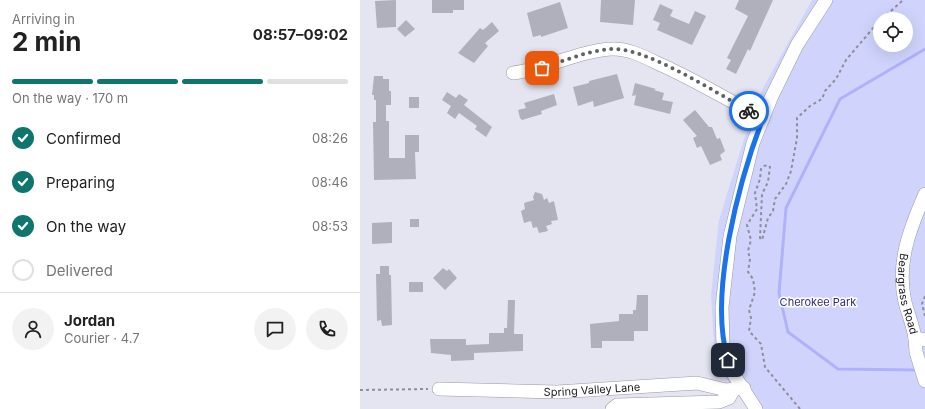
<!DOCTYPE html>
<meta charset="utf-8">
<style>
body{margin:0;font-family:Inter,sans-serif;background:#f2f2f2;color:#222;height:100vh;display:flex;flex-direction:column;font-size:15px;white-space:nowrap}
*{box-sizing:border-box;margin:0}
p{font-size:13px;color:#767676}
.icon{flex:none;width:22px;height:22px;fill:none;stroke:currentColor;stroke-width:2;stroke-linecap:round;stroke-linejoin:round}
.map{position:relative;flex:1;overflow:hidden}
.details{display:flex;flex-direction:column;background:#fff;width:360px}
.details>*{flex:none}
.fabs{position:absolute;left:513px;top:12px;display:grid;gap:8px}
.fabs a{display:grid;place-items:center;width:40px;height:40px;border-radius:50%;background:#fff;box-shadow:0 4px 16px #0002;font-size:20px}
.pin{position:absolute;display:grid;place-items:center;width:34px;height:34px;color:#fff;margin:-17px;border-radius:8px;box-shadow:0 2px 6px #0006}
.courier{position:absolute;display:grid;place-items:center;width:40px;height:40px;margin:-20px;border:3px solid #1a73e8;border-radius:50%;background:#fff;color:#222;box-shadow:0 1px 5px #0007}
.headline em{font-style:normal;font-weight:700}
.headline div{display:flex;flex-direction:column-reverse}
.headline{display:flex;align-items:center;justify-content:space-between;height:68px;padding:0 12px}
h1{font-size:26px;font-weight:700;line-height:30px}
.bar{display:grid;grid-template-columns:repeat(4,1fr);gap:6px 4px;align-content:center;height:48px;padding:0 12px}
.bar i{height:5px;border-radius:3px;background:#e0e0e0}
.bar .selected{background:#0f766e}
.bar p{grid-column:span 4}
.line{display:flex;align-items:center;gap:10px;padding:0 12px;border-top:1px solid #e0e0e0}
.line div{flex:1}
.round{display:grid;place-items:center;flex:none;width:42px;height:42px;border-radius:21px;background:#f2f2f2}
ol{padding:0 12px;list-style:none}
li{display:flex;align-items:center;gap:12px;height:44px}
li p{margin-inline-start:auto}
li .icon{padding:4px;border-radius:50%;background:#0f766e;color:#fff;stroke-width:4}
li:last-child{color:#767676}
li i{width:22px;height:22px;border:2px solid #e0e0e0;border-radius:50%}
main{display:flex;flex:1;min-height:0}
.map>svg:first-child{display:block}
</style>
<main>
<section class="details">
<div class="headline"><div><h1>2 min</h1><p>Arriving in</p></div><em>08:57–09:02</em></div>
<div class="bar"><i class="selected"></i><i class="selected"></i><i class="selected"></i><i></i><p>On the way · 170 m</p></div>
<ol>
<li><svg class="icon" aria-label="check" viewBox="0 0 24 24"><path d="M5 12l5 5 9-10"/></svg>Confirmed<p>08:26</p></li>
<li><svg class="icon" aria-label="check" viewBox="0 0 24 24"><path d="M5 12l5 5 9-10"/></svg>Preparing<p>08:46</p></li>
<li><svg class="icon" aria-label="check" viewBox="0 0 24 24"><path d="M5 12l5 5 9-10"/></svg>On the way<p>08:53</p></li>
<li><i></i>Delivered</li>
</ol>
<div class="line" style="height:72px"><a class="round"><svg class="icon" aria-label="person" viewBox="0 0 24 24"><circle cx="12" cy="8" r="4"/><path d="M4 21q1-7 8-7t8 7"/></svg></a><div><b>Jordan</b><p>Courier · 4.7</p></div><a class="round"><svg class="icon" aria-label="chat" viewBox="0 0 24 24"><path d="M4 5h16v11H9l-5 4z"/></svg></a><a class="round"><svg class="icon" aria-label="phone" viewBox="0 0 24 24"><path d="M5 4h4l2 5-3 2q2 4 5 5l2-3 5 2v4C11 20 4 13 5 4z"/></svg></a></div>
</section>
<div class="map">
<svg width="565" height="409" viewBox="0 0 565 409">
<rect width="100%" height="100%" fill="#e4e5f1"/>
<path fill="#d0d4fd" fill-rule="evenodd" d="M452 0H565V409H388L355 362 351 295 359 220 384 139 403 88ZM520 19H546V45H520Z"/>
<g fill="none" stroke-linecap="round" stroke-linejoin="round">
<path stroke="#afb2fb" stroke-width="3" d="M557 370 478 369 428 332 419 293 426 208 480 99 565 49"/>
</g>
<g fill="#afb0bb">
<path d="M36 0V27L17 28 15 1Z"/>
<path d="M72 0H104V10H93V13H72Z"/>
<path d="M241 0H275L273 25 240 22Z"/>
<path d="M379 0H413L390 51 388 49 376 74 366 69 371 60 367 58 388 16 375 9Z"/>
<path d="M200 2 208 28 181 37V35L173 37 167 13Z"/>
<path d="M300 4 313 10 310 16 329 24 335 11 346 16 332 45 297 30 300 23 293 20Z"/>
<path d="M46 20 55 29 45 37 37 29Z"/>
<path d="M132 22 139 31 125 43 128 46 114 63 98 53 120 28 123 30Z"/>
<path d="M257 74 264 98 234 107 233 101 218 106 213 87 229 83V81Z"/>
<path d="M14 76H23V79H29V91H31V105H26V121H29V158H45V135H59V152H55L56 179 14 180 13 122H16V100H14V95H12Z"/>
<path d="M275 83 296 89 294 90 304 93 302 100 313 102 310 114 274 105 276 95 272 96Z"/>
<path d="M87 92 96 98 99 94 108 100 104 105 132 127 126 137 115 129 117 126 99 113 95 119 87 113 91 106 82 100Z"/>
<path d="M194 94 197 105 181 111 182 114 162 120 160 118 158 110 166 108 164 103Z"/>
<rect x="49" y="97" width="10" height="11"/>
<path d="M335 110 349 127H352L357 139 360 138 365 151 360 155 362 160 350 165 341 146 337 148 333 138 337 136 323 120Z"/>
<path d="M175 192 182 194 184 200 187 198 189 203 194 201 198 220 191 221 192 224 186 226 188 231 179 233 177 227 173 228 171 221 164 223 161 211 165 209 164 203 174 200 173 197Z"/>
<rect x="50" y="219" width="9" height="8"/>
<path d="M32 222V243L12 244V223Z"/>
<path d="M20 266H29V275H31L32 325 22 326 21 320 17 321 16 274H20Z"/>
<path d="M83 268 87 271 89 269 97 278 85 290 73 278Z"/>
<rect x="49" y="282" width="14" height="10"/>
<path d="M277 295H288V331H274V341H242V348H231L230 324 259 321V314H273V310H276Z"/>
<path d="M148 300H155L154 334H163V351L114 353V360L91 361V355L71 353 70 339H106V345L129 344V333H144V328H147Z"/>
</g>
<g fill="none" stroke-linecap="round" stroke-linejoin="round">
<defs>
<g id="minor">
<path d="M153 73C186 69 218 51 251 49 267 48 283 56 297 63 334 79 367 100 403 118"/>
<path id="s1" d="M565 194C550 228 536 264 545 302 548 314 553 325 555 338L565 340"/>
<path d="M555 338 556 352 565 381"/>
<path id="s2" d="M79 389 197 392 337 383 366 390 384 388"/>
<path d="M252 409 257 405 359 402 369 398 374 389"/>
<path d="M396 409 374 375 363 347 362 307 370 236 393 143 411 98 437 45 466 0"/>
</g>
</defs>
<use href="#minor" stroke="#999aa5" stroke-width="14"/>
<g stroke="#8e8e97" stroke-width="2" stroke-dasharray="3 3" stroke-linecap="butt">
<path d="M522 19 543 0"/>
<path d="M565 296 562 304 565 316"/>
<path d="M0 390 68 389"/>
<path d="M440 409 405 367 401 344 389 331 391 318 389 310 395 292 393 279 388 272 390 259 388 251 391 240 387 225 397 209 395 193 400 179 401 169 404 166 408 165 410 167 408 182 402 194 400 238 402 240 408 218 413 211 415 199 426 184 431 171 437 138V118L450 106 462 99 465 91 476 79 486 60 520 20"/>
</g>
<use href="#minor" stroke="#fff" stroke-width="13"/>
</g>
<g fill="none" stroke-linecap="round" stroke-linejoin="round">
<path stroke="#606067" stroke-width="4" stroke-dasharray="0 7.2" d="M182 68C204 61 227 51 250 49 285 46 358 94 389 111"/>
<path stroke="#1a73e8" stroke-width="5" d="M368 360C348 295 379 181 403 118L389 111"/>
</g>
<g text-anchor="middle" dominant-baseline="central" stroke-width="3" stroke-linejoin="round" paint-order="stroke">
<g font-size="11" fill="#19191d" stroke="#fff">
<text stroke="none"><textPath href="#s1" startOffset="104">Beargrass Road</textPath></text>
<text stroke="none"><textPath href="#s2" startOffset="153">Spring Valley Lane</textPath></text>
</g>
<g font-size="11" fill="#332b7d" stroke="#fff">
<text x="458" y="302">Cherokee Park</text>
</g>
</g>
</svg>
<div class="fabs">
<a><svg class="icon" aria-label="locate" viewBox="0 0 24 24"><circle cx="12" cy="12" r="6"/><path d="M12 2v4M12 18v4M2 12h4M18 12h4"/></svg></a>
</div>
<div class="pin" style="left:182px;top:68px;background:#ea580c"><svg class="icon" aria-label="bag" viewBox="0 0 24 24"><path d="M5 8h14l-1 12H6zM9 8a3 3 0 0 1 6 0"/></svg></div>
<div class="pin" style="left:368px;top:360px;background:#1f2937"><svg class="icon" aria-label="home" viewBox="0 0 24 24"><path d="M3 11l9-7 9 7M6 9v11h12V9"/></svg></div>
<div class="courier" style="left:389px;top:111px"><svg class="icon" aria-label="bike" viewBox="0 0 24 24"><circle cx="6" cy="16" r="4"/><circle cx="18" cy="16" r="4"/><path d="M6 16l4-8h5l3 8M10 8l3 8H6M13 5h3"/></svg></div>
</div>
</main>
